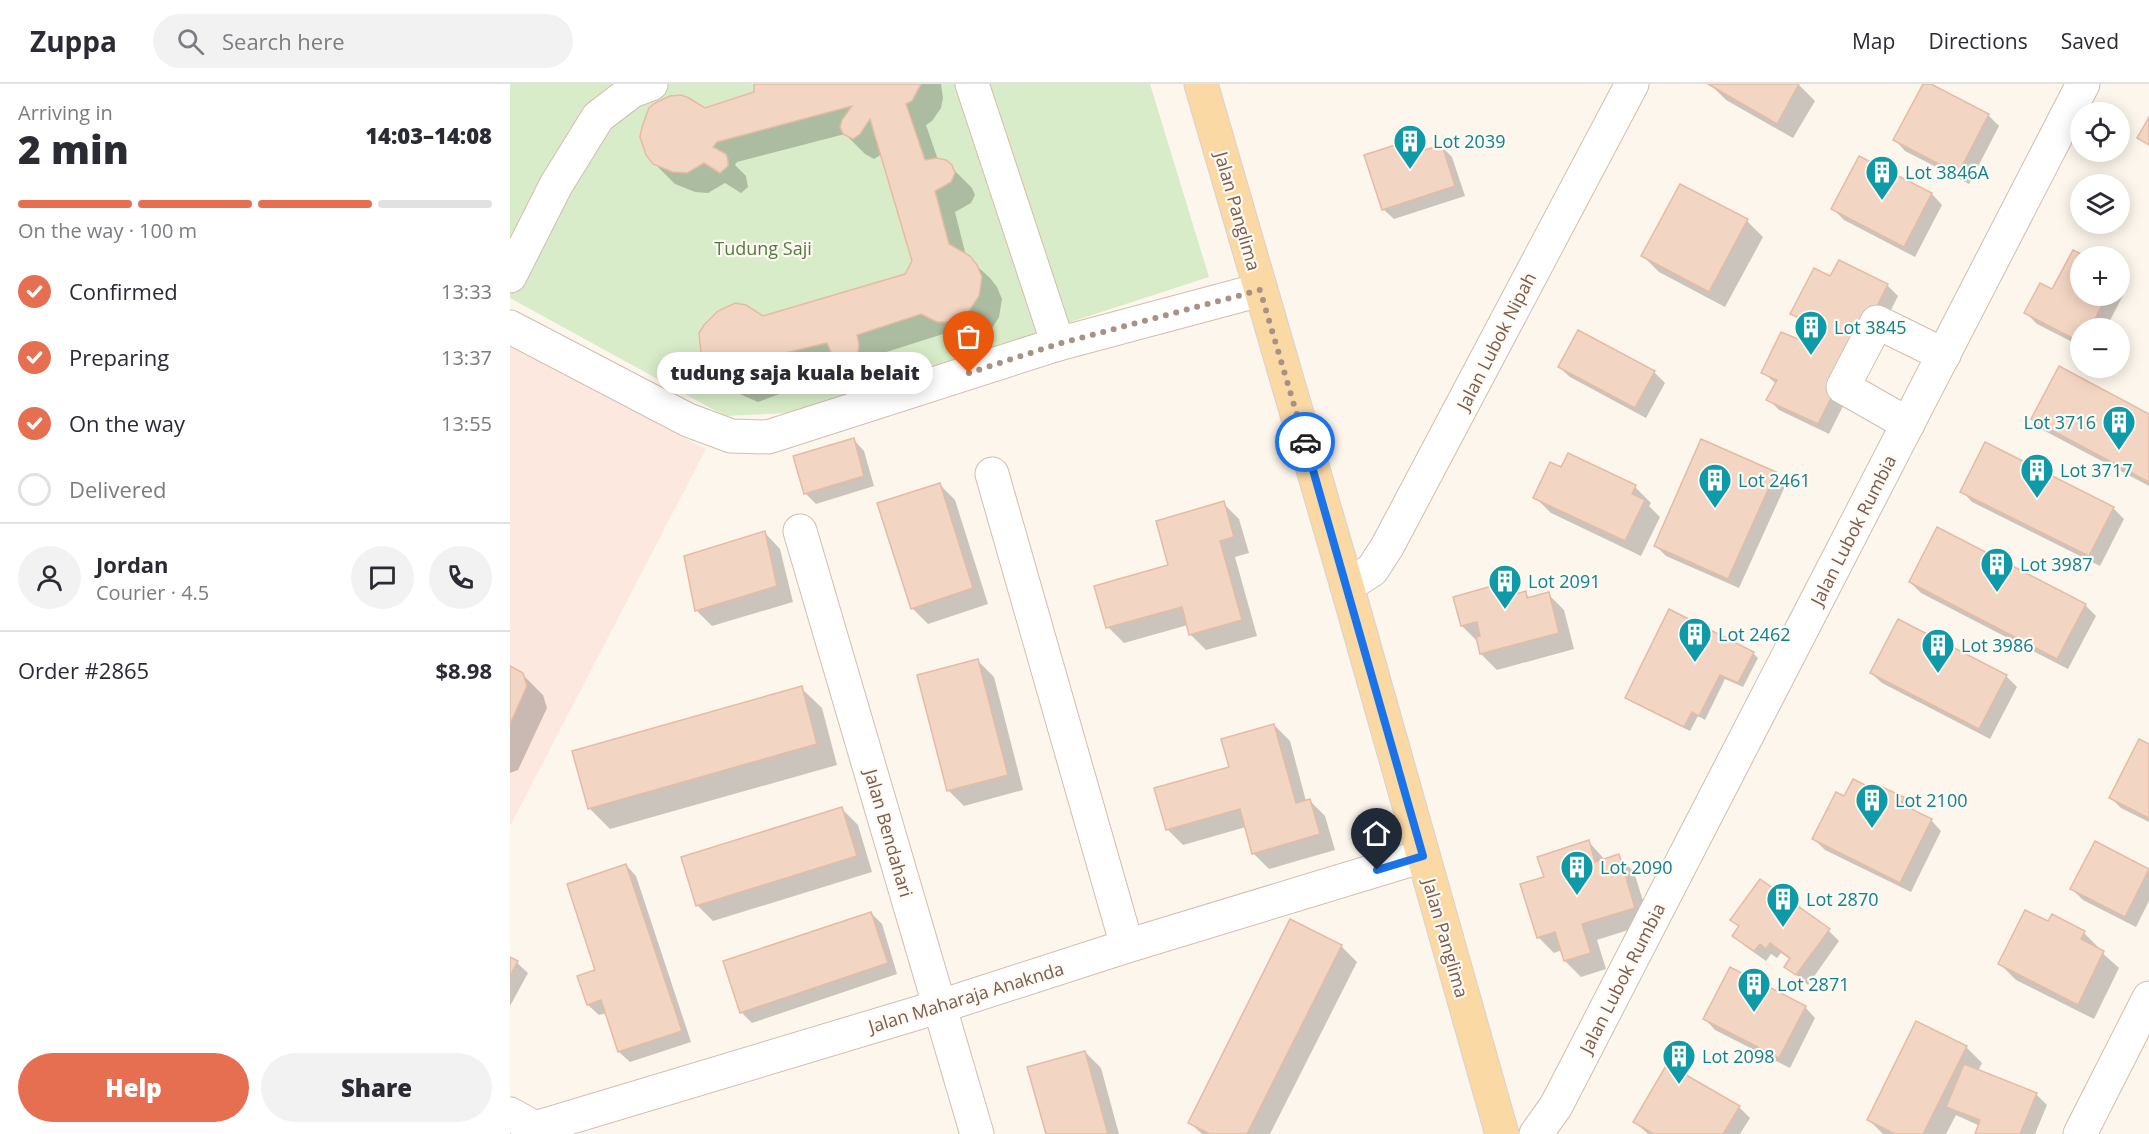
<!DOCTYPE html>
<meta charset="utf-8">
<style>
body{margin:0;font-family:"Open Sans",sans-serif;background:#f2f2f3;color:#2b2b33;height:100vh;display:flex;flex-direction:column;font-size:22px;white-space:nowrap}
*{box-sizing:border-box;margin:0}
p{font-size:20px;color:#7c7c81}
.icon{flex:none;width:33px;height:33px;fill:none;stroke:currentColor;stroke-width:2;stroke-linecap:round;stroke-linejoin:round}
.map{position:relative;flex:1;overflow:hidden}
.details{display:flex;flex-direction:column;background:#fff;width:510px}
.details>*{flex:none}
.fabs{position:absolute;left:1560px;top:18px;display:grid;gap:12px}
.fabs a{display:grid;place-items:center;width:60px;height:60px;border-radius:50%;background:#fff;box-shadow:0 3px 15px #0003;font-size:30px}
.pin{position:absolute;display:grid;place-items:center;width:51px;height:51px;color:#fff;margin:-62px -26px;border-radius:50% 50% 50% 0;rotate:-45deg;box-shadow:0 0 6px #0007}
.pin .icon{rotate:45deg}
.courier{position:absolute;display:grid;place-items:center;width:60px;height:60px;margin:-30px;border:4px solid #1a73e8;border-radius:50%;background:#fff;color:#222;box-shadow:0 2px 8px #0007}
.bubble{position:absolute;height:42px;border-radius:21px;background:#fff;box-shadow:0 3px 15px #0003;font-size:20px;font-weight:800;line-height:42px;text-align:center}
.headline em{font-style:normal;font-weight:800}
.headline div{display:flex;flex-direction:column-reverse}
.headline{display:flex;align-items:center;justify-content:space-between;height:102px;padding:0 18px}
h1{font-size:39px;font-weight:800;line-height:45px}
.bar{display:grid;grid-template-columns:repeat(4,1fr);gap:9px 6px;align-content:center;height:72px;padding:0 18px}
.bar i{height:8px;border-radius:4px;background:#e1e1e2}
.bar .on{background:#e76f51}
.bar p{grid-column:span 4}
.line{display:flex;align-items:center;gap:15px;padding:0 18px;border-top:2px solid #e1e1e2}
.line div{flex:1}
.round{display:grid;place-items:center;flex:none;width:63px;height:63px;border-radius:32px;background:#f2f2f3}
ol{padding:0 18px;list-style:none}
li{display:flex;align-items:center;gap:18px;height:66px}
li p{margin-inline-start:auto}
li .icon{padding:6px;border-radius:50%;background:#e76f51;color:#fff;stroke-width:4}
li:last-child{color:#7c7c81}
li i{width:33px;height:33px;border:3px solid #e1e1e2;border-radius:50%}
.cta{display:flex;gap:12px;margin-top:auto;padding:12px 18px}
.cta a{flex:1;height:69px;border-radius:36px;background:#e76f51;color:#fff;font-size:24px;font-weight:800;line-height:69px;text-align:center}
.cta a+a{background:#f2f2f3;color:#2b2b33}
header{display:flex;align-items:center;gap:36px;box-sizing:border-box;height:84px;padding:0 30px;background:#fff;border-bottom:2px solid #e1e1e2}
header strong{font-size:28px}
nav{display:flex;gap:33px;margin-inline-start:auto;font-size:21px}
.search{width:420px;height:54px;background:#f2f2f3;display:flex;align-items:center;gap:15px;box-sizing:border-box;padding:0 21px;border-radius:33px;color:#7c7c81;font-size:22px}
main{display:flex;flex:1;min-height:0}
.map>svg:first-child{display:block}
</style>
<header>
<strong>Zuppa</strong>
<div class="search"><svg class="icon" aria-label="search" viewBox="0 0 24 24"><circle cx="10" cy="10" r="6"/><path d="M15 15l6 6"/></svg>Search here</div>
<nav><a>Map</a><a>Directions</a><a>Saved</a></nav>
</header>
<main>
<section class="details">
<div class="headline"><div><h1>2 min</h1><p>Arriving in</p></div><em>14:03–14:08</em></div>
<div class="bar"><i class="on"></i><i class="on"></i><i class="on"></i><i></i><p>On the way · 100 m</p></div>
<ol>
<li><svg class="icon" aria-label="check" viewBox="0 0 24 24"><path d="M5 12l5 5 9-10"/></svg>Confirmed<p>13:33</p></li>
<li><svg class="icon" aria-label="check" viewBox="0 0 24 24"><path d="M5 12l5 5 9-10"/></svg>Preparing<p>13:37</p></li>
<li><svg class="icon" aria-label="check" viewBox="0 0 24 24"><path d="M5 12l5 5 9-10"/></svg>On the way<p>13:55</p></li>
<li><i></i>Delivered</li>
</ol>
<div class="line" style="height:108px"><a class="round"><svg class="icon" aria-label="person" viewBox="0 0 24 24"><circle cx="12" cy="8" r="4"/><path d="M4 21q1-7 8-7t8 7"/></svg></a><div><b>Jordan</b><p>Courier · 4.5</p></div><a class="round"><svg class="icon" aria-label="chat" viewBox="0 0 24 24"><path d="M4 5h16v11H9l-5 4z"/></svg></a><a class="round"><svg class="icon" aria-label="phone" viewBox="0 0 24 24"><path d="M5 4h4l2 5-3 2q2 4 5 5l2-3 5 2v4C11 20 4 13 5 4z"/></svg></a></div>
<div class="line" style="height:78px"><div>Order #2865</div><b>$8.98</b></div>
<div class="cta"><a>Help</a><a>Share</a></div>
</section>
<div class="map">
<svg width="1639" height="1050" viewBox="0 0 1639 1050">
<rect width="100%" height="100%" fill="#fdf6ec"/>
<path fill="#fde8e0" d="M0 263 196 365 0 742Z"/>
<path fill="#d8ecc9" d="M0 0H640L699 193 281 329 215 332 0 214Z"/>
<g fill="#0003">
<path d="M245 0H431L433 14 431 24 422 37 416 41 428 76 435 77 462 104 465 111 461 119 445 128 456 172 480 194 487 203 492 215 489 233 478 251 460 258H449L433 250 367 271 369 282 368 289 364 294 352 296 335 280 284 293 272 309 248 318 225 308 204 287 253 233 396 191 403 177 372 70 364 75 355 70 335 50 227 78 225 81 236 92 238 103 231 109 215 99 198 109 185 108 165 100 144 79 195 26 245 9Z"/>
<path d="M1200 0H1288L1305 17 1283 54 1216 16Z"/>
<path d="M1414 0H1418L1478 31 1489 42 1459 100 1395 67 1385 56Z"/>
<path d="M903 56 915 68 931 62 942 73 955 112 884 135 873 125Z"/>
<path d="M1350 74 1422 110 1432 121 1405 173 1334 136 1323 125Z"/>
<path d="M1237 137 1253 153 1215 223 1149 188 1133 172Z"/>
<path d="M1563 168 1572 172H1570V212H1610V193L1618 202 1596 244H1570V262L1527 240 1516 229 1543 207Z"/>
<path d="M1320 194 1377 201 1388 212 1319 350 1269 326 1258 315 1266 300 1253 288 1289 257 1296 242 1282 230Z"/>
<path d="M1049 283 1144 288 1155 299 1136 334 1060 293Z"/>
<path d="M1639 332V402L1533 346 1523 335Z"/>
<path d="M344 356 354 367 364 402 306 420 295 409Z"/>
<path d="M1059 371 1125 403 1141 419 1139 422 1150 433 1131 472 1041 429 1025 413 1052 385Z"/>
<path d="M1265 389 1276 400 1229 504 1156 472 1145 461Z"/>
<path d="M429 400 445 416 478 520 418 540 402 524Z"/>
<path d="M1452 407 1603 424 1614 435 1590 482 1462 418Z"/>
<path d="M713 419 729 435 739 469 725 473 747 552 696 566 680 550 678 541 614 559 598 543 660 482Z"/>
<path d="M1428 445 1575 521 1586 532 1558 585 1411 509 1400 498Z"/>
<path d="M255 449 270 465 283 518 202 542 186 526Z"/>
<path d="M999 499 1010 510 1015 509 1021 515 1038 510 1054 526 1064 565 987 586 971 570 968 558 952 542Z"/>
<path d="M1243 569 1248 574 1233 603 1215 595 1195 636 1188 632 1180 647 1122 618 1117 613Z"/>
<path d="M468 577 484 593 513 706 454 722 438 706Z"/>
<path d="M0 583 12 590 33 611 37 624 8 686 0 689Z"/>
<path d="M1361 589 1496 592 1507 603 1480 655 1372 599Z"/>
<path d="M291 604 312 624 327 681 100 745 79 724Z"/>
<path d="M764 641 780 657 796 717 799 716 815 732 825 766 759 785 743 769 736 743 673 761 657 745Z"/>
<path d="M1639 662V738L1611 724 1600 713Z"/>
<path d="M1366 708 1393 714 1404 725 1403 727 1421 736 1431 747 1401 808 1315 766 1304 755 1335 714Z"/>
<path d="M332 725 348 741 362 788 203 837 187 821Z"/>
<path d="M1079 758 1095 776 1108 772 1124 788 1140 839 1087 856 1096 885 1071 893 1055 877 1052 866 1044 869 1028 853 1036 794Z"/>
<path d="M1586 759 1639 787V817L1626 843 1573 816 1562 805Z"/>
<path d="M116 781 126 792 181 958 120 978 109 968 97 929 89 931 78 921 69 893 87 887Z"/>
<path d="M361 829 372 840 387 890 242 939 231 928Z"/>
<path d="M1542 832 1574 849 1590 865 1589 866 1609 884 1584 935 1506 896 1490 880 1538 839Z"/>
<path d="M1222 836 1319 847 1329 857 1298 901 1276 882 1281 876 1271 869 1267 874 1261 870 1256 877 1235 862 1224 851 1230 844Z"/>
<path d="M831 862 847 878 760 1050H692L680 1039Z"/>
<path d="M0 875 7 879 18 889 0 922Z"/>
<path d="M1295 923 1305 934 1280 984 1205 946 1195 935Z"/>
<path d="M1456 963 1472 979 1468 987 1526 1010 1537 1021 1525 1050H1467L1470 1042 1446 1031 1436 1050H1373L1359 1036Z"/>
<path d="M575 968 591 984 609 1050H537Z"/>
<path d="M1229 1023 1240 1034 1230 1050H1138L1125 1038Z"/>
</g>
<g fill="#f3d5c3" stroke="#e6bba3" stroke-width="1.5">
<path d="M244 0H411L402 17 396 20 415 76 427 74 436 76 442 81 445 89 441 98 425 107 439 160 460 172 467 181 472 193 469 212 457 230 449 235 438 238H427L411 230 347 251 349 261 348 268 343 274 336 276H329L321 268 317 259 263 272 252 289 235 296 226 298 202 288 191 269 189 249 194 241 208 227 225 219 236 221 253 232 395 190 402 177 360 35 350 50 343 55 333 50 330 43 332 36 342 22 207 58 203 63 216 70 218 76V82L210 89 194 79 177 89 163 88 143 80 136 71 130 53 132 43 139 24 145 19 160 12 171 11 179 14 195 24 244 8Z"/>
<path d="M1198 0H1289L1267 40Z"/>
<path d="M1413 0H1421L1479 30 1448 90 1383 56Z"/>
<path d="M1639 33V61L1627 54Z"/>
<path d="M904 55 908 68 932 61 945 102 872 126 854 71Z"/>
<path d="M1349 72 1422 109 1394 163 1321 125Z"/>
<path d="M1170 100 1238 135 1199 208 1131 172Z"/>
<path d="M1563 166 1575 172H1570V212H1597L1580 244H1570V258L1514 229 1530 199 1542 205Z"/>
<path d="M1329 176 1378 200 1308 340 1256 316 1267 296 1251 289 1271 248 1288 255 1297 237 1280 230 1304 184 1320 192Z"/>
<path d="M1068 246 1145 287 1125 324 1048 283Z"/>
<path d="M1549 282 1639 330V398L1521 335Z"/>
<path d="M344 354 354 392 294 410 283 372Z"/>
<path d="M1191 355 1266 388 1218 495 1144 462Z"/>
<path d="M1475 358 1604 423 1579 472 1450 408Z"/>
<path d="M1058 369 1126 401 1122 410 1135 416 1115 457 1023 414 1040 378 1051 383Z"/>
<path d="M430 399 463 504 401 525 367 419Z"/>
<path d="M714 417 724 453 710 457 732 536 679 551 672 523 596 544 584 502 658 481 646 437Z"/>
<path d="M1427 443 1576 520 1547 575 1399 498Z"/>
<path d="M255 447 267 502 185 527 174 472Z"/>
<path d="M1000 497 1003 511 1016 507 1017 514 1039 508 1049 549 970 570 966 553 970 552 967 538 951 542 943 513Z"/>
<path d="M1159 525 1244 568 1228 599 1210 591 1189 632 1182 628 1174 643 1115 614Z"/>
<path d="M1388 535 1497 591 1469 645 1360 589Z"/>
<path d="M468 575 498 691 437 707 407 591Z"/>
<path d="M0 582 13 589 17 602 0 640Z"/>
<path d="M292 602 307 660 78 725 62 667Z"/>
<path d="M764 640 786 719 800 715 810 750 742 770 730 725 656 746 644 704 719 683 711 655Z"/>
<path d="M1629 655 1639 660V734L1599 714Z"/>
<path d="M1343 695 1365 706 1366 700 1394 713 1391 720 1422 735 1390 799 1302 755 1326 708 1334 712Z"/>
<path d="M332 723 347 772 186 822 171 773Z"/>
<path d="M1079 756 1085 778 1109 770 1125 824 1072 840 1081 869 1054 877 1045 848 1027 854 1010 800 1034 793 1027 773Z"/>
<path d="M1585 757 1639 785 1615 833 1560 805Z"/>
<path d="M116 780 172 947 108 968 91 916 77 921 67 892 85 886 57 800Z"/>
<path d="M1250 795 1320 845 1286 891 1274 883 1280 874 1260 859 1256 865 1250 860 1244 867 1222 852 1229 842 1220 836Z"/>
<path d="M1515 826 1538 837 1542 830 1575 847 1571 855 1594 867 1568 921 1488 880Z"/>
<path d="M361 828 378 879 230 929 213 877Z"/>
<path d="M780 835 832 861 737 1050H700L678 1039Z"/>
<path d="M0 873 8 877 0 892Z"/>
<path d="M1220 883 1296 922 1269 974 1193 935Z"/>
<path d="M1406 937 1457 962 1413 1050H1385L1357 1036Z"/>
<path d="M575 967 598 1050H536L517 983Z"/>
<path d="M1157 980 1230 1022 1213 1050H1144L1123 1038Z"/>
<path d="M1454 980 1527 1009 1510 1050H1465L1470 1036 1436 1023Z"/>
</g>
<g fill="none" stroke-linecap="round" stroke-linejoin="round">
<defs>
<g id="minor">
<path d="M462 0 548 260"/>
<path d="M0 192 46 101 88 33 122 7 141 0"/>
<path d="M0 243 178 336 221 352 258 353 548 260 750 206"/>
<path d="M1398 340 1333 303 1367 238 1434 271"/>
<path d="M482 390 617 862"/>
<path d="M290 447 467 1050"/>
<path d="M837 502 862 486 877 463 1122 0"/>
<path d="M0 1030 25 1044 431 922 617 862 913 772"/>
<path d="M1026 1050 1046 1022 1573 0"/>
<path d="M1570 1050 1639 914"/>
</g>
<path id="major" d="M691 0 837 502 992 1050"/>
</defs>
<use href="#minor" stroke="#d1beb0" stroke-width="35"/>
<use href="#major" stroke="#dad1cd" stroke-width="35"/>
<use href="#minor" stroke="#fff" stroke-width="33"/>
<use href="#major" stroke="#fbd9a5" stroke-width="33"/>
</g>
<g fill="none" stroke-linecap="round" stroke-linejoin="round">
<path stroke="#a89285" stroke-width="6" stroke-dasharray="0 10.8" d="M459 289 548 260 750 206 795 358"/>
<path stroke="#1a73e8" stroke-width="8" d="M795 358 913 772 867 786"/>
</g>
<defs>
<symbol id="building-pin" viewBox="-11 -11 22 30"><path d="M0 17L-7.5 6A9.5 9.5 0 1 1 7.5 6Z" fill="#0f9aa8" stroke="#fffaf3"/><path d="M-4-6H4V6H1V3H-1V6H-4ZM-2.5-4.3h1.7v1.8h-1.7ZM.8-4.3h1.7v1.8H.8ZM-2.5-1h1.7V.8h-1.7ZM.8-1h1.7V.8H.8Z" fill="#fff"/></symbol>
</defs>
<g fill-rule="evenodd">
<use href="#building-pin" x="881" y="38" width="38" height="52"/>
<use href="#building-pin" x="1353" y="69" width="38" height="52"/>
<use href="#building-pin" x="1282" y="224" width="38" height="52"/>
<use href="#building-pin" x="1590" y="319" width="38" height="52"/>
<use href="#building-pin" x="1508" y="367" width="38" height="52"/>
<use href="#building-pin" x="1186" y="377" width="38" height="52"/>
<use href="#building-pin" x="1468" y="461" width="38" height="52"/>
<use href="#building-pin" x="976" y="478" width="38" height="52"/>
<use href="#building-pin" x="1166" y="531" width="38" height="52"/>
<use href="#building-pin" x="1409" y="542" width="38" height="52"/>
<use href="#building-pin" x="1343" y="697" width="38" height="52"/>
<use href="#building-pin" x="1048" y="764" width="38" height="52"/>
<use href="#building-pin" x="1254" y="796" width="38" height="52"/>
<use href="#building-pin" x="1225" y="881" width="38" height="52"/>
<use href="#building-pin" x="1150" y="953" width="38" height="52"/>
</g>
<g text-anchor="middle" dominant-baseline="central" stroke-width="4.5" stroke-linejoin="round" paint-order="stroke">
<g font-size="18" fill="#0d838f" stroke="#fffaf3" text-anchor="start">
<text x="923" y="57">Lot 2039</text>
<text x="1395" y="88">Lot 3846A</text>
<text x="1324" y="243">Lot 3845</text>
<text x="1586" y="338" text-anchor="end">Lot 3716</text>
<text x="1550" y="386">Lot 3717</text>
<text x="1228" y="396">Lot 2461</text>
<text x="1510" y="480">Lot 3987</text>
<text x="1018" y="497">Lot 2091</text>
<text x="1208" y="550">Lot 2462</text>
<text x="1451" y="561">Lot 3986</text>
<text x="1385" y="716">Lot 2100</text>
<text x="1090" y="783">Lot 2090</text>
<text x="1296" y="815">Lot 2870</text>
<text x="1267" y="900">Lot 2871</text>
<text x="1192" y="972">Lot 2098</text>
</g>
<g font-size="18" fill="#7a5c4d" stroke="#fffaf3">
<text transform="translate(728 127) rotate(74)">Jalan Panglima</text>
<text transform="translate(986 257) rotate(-63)">Jalan Lubok Nipah</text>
<text transform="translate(1343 446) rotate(-63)">Jalan Lubok Rumbia</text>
<text transform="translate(379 749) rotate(74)">Jalan Bendahari</text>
<text transform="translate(936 854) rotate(74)">Jalan Panglima</text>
<text transform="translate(1112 894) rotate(-63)">Jalan Lubok Rumbia</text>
<text transform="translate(456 913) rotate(-17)">Jalan Maharaja Anaknda</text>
</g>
<g font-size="18" fill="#537a41" stroke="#fffaf3">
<text x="253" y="164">Tudung Saji</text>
</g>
</g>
</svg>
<div class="fabs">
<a><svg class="icon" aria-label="locate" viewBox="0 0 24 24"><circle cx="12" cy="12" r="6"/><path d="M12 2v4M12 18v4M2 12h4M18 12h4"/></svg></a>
<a><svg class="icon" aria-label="layers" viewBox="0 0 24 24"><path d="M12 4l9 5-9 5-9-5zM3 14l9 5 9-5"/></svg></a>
<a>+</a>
<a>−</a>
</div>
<div class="pin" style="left:459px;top:289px;background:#ea580c"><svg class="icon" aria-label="bag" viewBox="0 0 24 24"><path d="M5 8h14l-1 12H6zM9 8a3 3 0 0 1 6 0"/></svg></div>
<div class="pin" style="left:867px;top:786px;background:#1f2937"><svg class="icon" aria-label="home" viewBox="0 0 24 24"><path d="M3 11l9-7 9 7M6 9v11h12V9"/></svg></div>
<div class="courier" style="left:795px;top:358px"><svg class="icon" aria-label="car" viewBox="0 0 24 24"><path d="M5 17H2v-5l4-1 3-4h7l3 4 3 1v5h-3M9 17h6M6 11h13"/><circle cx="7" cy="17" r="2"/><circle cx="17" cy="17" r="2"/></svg></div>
<div class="bubble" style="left:147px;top:268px;width:276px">tudung saja kuala belait</div>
</div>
</main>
